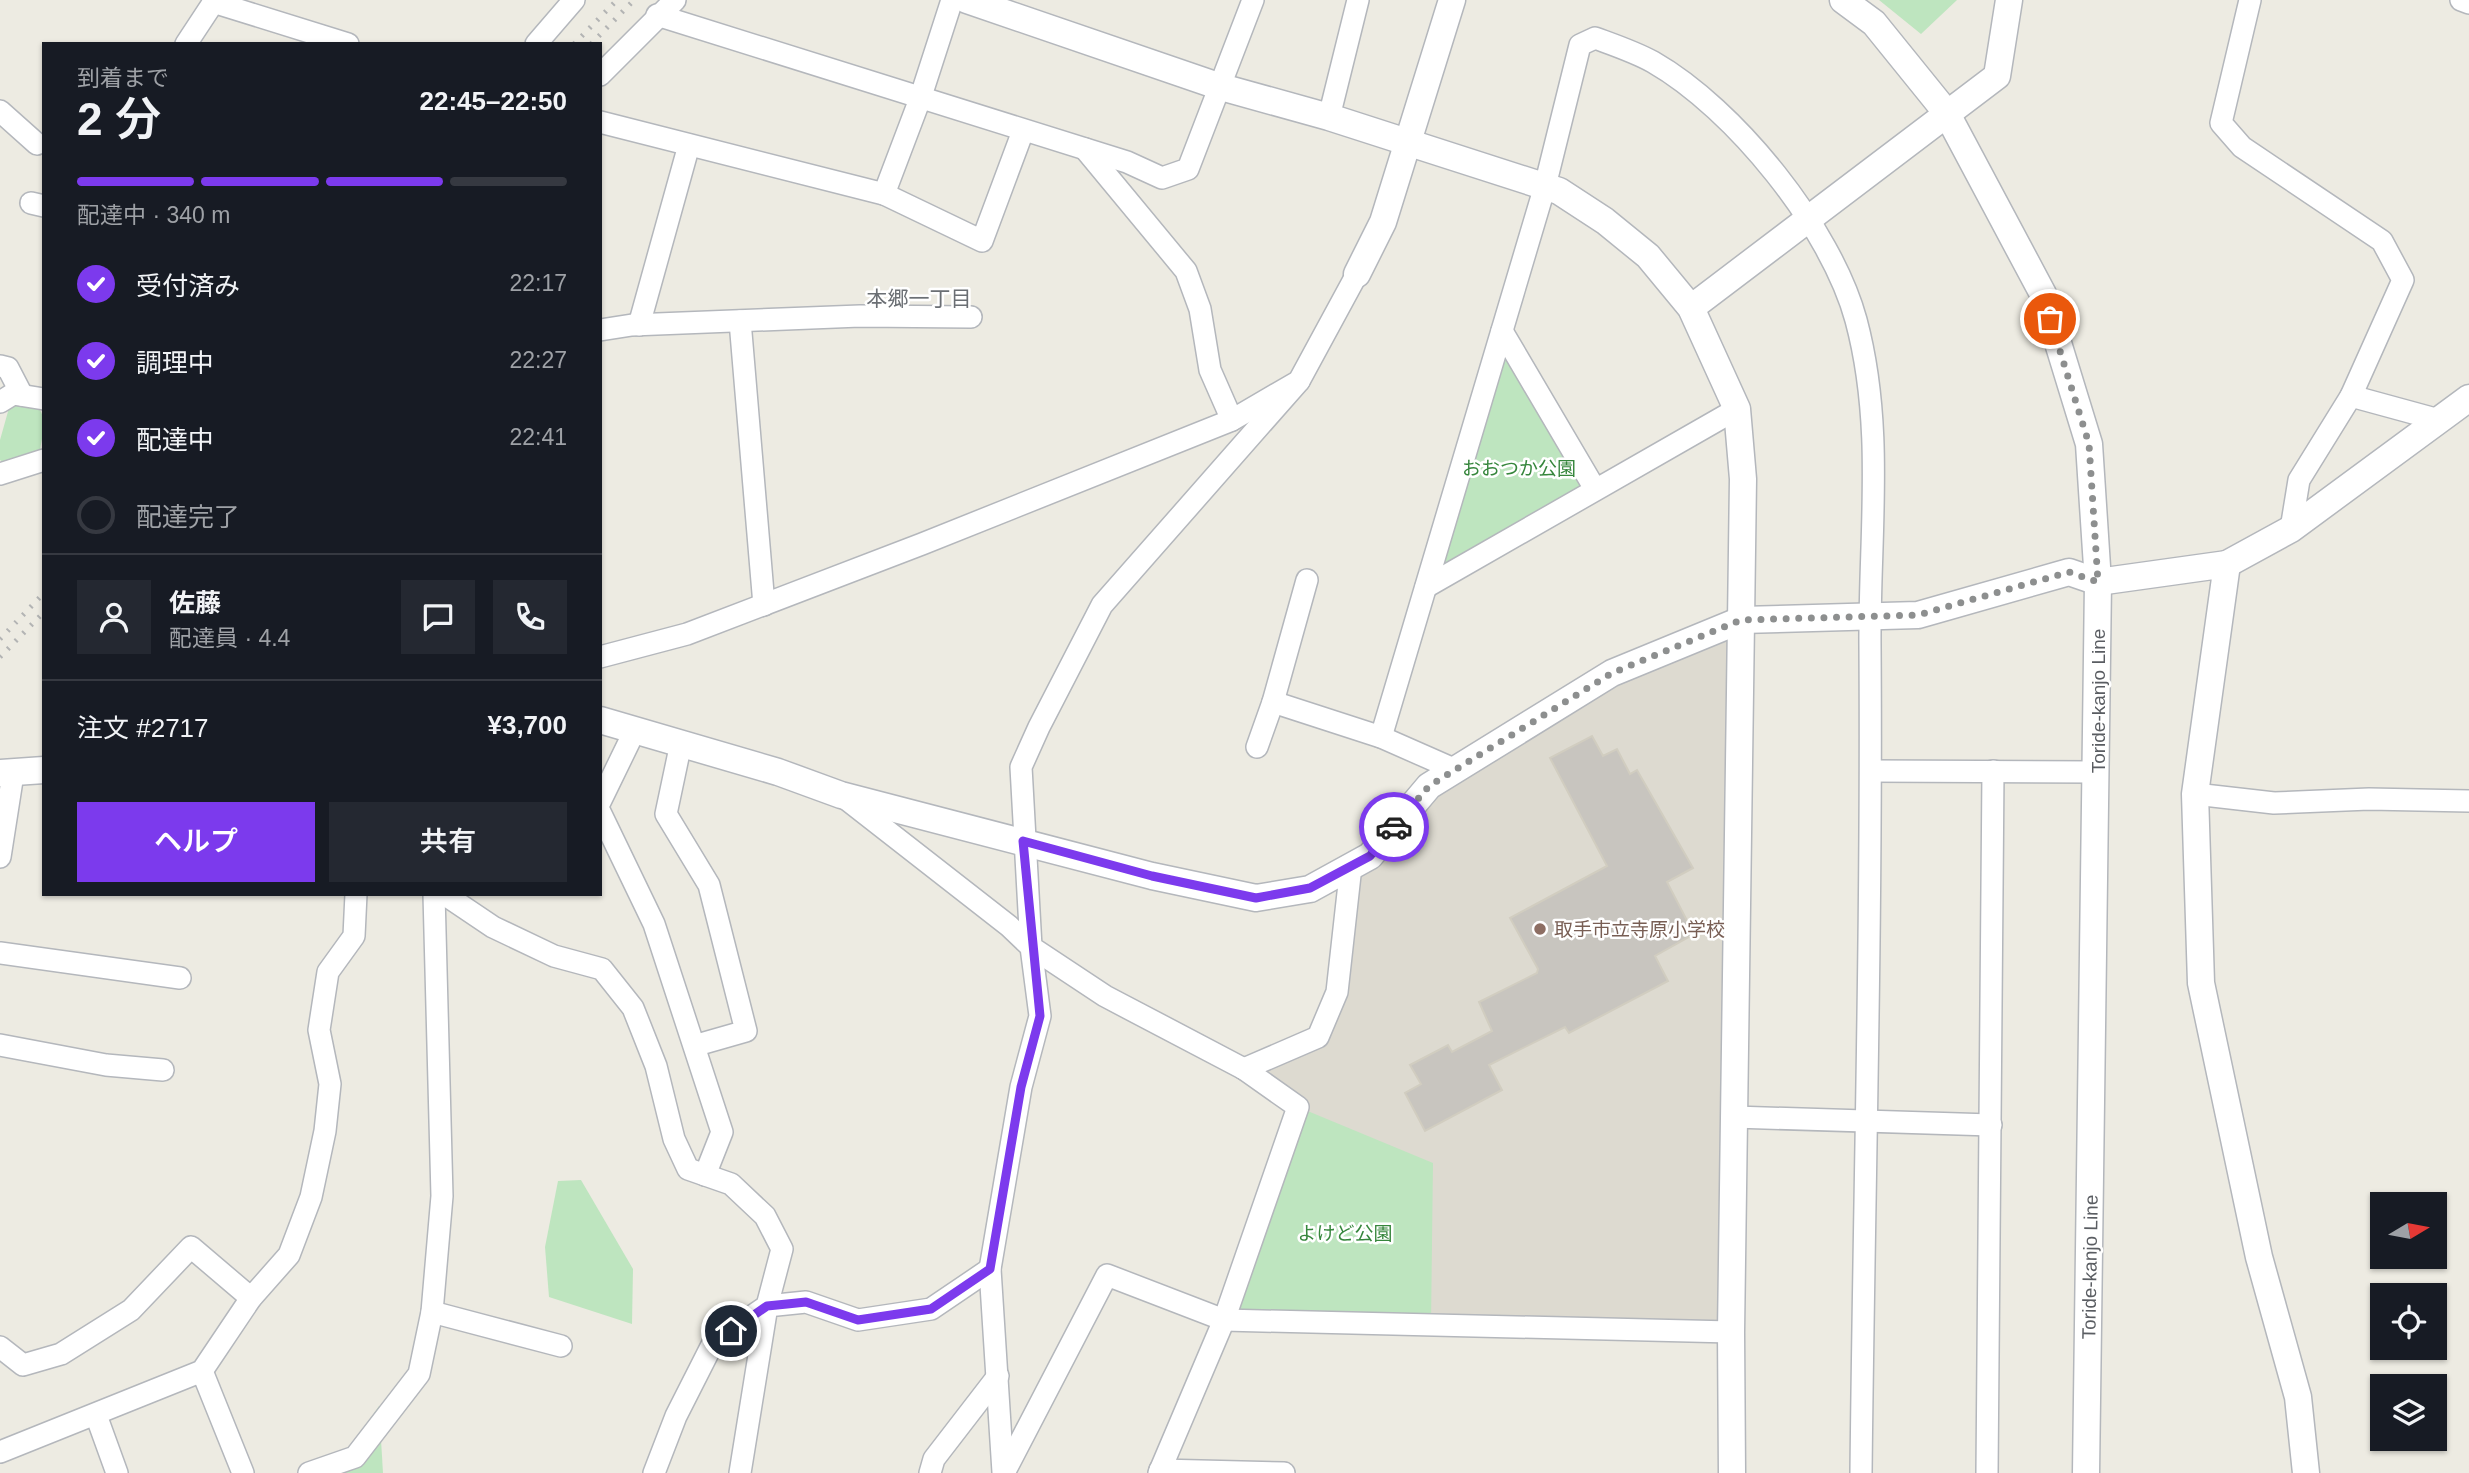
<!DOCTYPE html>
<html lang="ja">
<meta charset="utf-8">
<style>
body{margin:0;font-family:Arial,"Noto Sans JP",sans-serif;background:#242831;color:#f1f3f6;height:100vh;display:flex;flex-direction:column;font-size:26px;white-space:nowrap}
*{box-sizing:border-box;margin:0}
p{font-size:23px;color:#9ea1a6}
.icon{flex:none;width:38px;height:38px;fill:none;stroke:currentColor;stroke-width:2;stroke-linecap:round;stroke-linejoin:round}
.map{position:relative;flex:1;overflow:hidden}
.sheet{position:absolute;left:42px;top:42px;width:560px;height:854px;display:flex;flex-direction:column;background:#171b24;border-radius:0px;box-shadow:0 2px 5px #0004}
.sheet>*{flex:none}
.needle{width:46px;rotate:80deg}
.buttons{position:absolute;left:2370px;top:1192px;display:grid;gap:14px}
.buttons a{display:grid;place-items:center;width:77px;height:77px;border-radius:0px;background:#171b24;box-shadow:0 2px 5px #0004;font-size:35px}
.pin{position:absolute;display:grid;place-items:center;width:60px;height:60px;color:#fff;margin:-30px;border:4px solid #fff;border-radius:50%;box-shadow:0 2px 7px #0007}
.courier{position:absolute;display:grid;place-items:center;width:70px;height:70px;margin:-35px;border:5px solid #7c3aed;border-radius:50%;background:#fff;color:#222;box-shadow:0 2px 9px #0007}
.summary em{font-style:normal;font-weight:600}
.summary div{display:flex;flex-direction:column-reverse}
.summary{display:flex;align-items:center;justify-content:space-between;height:119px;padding:0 35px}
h1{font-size:46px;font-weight:600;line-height:52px}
.bar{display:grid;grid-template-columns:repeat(4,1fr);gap:10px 7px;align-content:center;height:84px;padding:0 35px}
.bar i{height:9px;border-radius:5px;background:#363941}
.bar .selected{background:#7c3aed}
.bar p{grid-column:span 4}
.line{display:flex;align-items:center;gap:18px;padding:0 35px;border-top:2px solid #363941}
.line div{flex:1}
.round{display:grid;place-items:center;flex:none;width:74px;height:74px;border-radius:0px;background:#242831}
ol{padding:0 35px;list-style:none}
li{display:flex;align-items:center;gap:21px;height:77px}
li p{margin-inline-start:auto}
li .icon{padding:7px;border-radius:50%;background:#7c3aed;color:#fff;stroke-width:4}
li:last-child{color:#9ea1a6}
li i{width:38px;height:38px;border:4px solid #363941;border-radius:50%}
.primary-button{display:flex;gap:14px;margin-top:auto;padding:14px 35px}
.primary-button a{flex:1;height:80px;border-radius:0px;background:#7c3aed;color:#fff;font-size:28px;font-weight:600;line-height:80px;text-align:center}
.primary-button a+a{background:#242831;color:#f1f3f6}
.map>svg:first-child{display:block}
</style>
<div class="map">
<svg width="2469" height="1473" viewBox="0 0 2469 1473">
<rect width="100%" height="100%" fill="#edebe2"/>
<path fill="#dddad0" d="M1741 620 1731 1332 1431 1325 1298 1107 1244 1069 1318 1037 1351 866 1429 786 1612 673Z"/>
<g fill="#bee5bf">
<path d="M1879 0H1957L1921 34Z"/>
<path d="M1502 331 1595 489 1426 587Z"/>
<path d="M15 405 38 407C48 420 42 436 40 451L6 464 0 460V440L9 408Z"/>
<path d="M1298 1107 1433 1163 1431 1325 1224 1320Z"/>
<path d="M581 1180 633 1269 632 1324 549 1297 545 1247 558 1181Z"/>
<path d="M379 1406 383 1473H333Z"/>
</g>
<path fill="#c8c5bf" stroke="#d1cdc0" stroke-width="2" d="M1592 736 1603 756 1617 749 1630 774 1637 770 1693 868 1667 882 1694 934 1655 956 1668 981 1569 1033 1565 1027 1489 1065 1502 1090 1425 1131 1405 1093 1421 1084 1410 1065 1448 1045 1452 1052 1492 1031 1479 1002 1537 973 1538 969 1510 918 1607 866 1550 758Z"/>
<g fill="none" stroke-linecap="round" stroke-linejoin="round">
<defs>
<g id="minor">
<path d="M2250 0 2221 123 2242 147 2382 241 2403 280 2351 396 2299 480 2291 529"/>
<path d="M2461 0 2469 3"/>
<path d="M213 2 348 44"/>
<path d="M657 15 1127 162 1162 178 1188 169 1253 0"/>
<path d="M186 44 215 0"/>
<path d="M536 44 574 0"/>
<path d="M600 75 675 0"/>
<path d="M0 111 37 144"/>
<path d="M1329 117 1358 0"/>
<path d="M600 122 884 194 920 99 952 0"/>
<path d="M1085 149 1186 271 1200 309 1210 370 1232 420"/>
<path d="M884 194 982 241 1023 131"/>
<path d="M31 203 44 206"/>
<path d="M740 321 764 605"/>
<path d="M639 325 689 145"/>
<path d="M600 330 632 325 860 316 971 317"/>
<path d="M1502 331 1595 489"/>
<path d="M0 366 8 368 22 395"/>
<path d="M2351 396 2439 420"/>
<path d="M0 402 13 394 44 399"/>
<path d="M0 474 44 460"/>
<path d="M1426 587 1737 409"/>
<path d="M600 657 687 634 922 544 1232 420 1299 381 1357 274"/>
<path d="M1273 702 1381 737 1456 770"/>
<path d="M1381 737 1545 186 1580 45 1595 38C1614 45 1635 52 1653 62 1735 109 1831 228 1856 320 1885 428 1869 536 1870 646 1872 922 1864 1197 1861 1473"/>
<path d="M681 743 666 814 709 885 746 1031 697 1045"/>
<path d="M1257 747 1273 702 1307 580"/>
<path d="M1871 771 2097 772"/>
<path d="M2195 794 2274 803 2369 799 2469 801"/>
<path d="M845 798 1009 926 1031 947 1040 1016 1021 1087 990 1269 1003 1472"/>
<path d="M600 802 635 730"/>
<path d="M600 812 654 924 722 1132 705 1175"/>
<path d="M0 857 13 774"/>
<path d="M444 894 493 927 554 956 602 969 633 1008 656 1066 674 1139 688 1169 731 1184 765 1216 782 1249 767 1306 713 1343 676 1416 654 1473"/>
<path d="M0 953 180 978"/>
<path d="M0 1045 106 1065 163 1070"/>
<path d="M1244 1069 1318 1037 1337 992 1351 866"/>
<path d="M1734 1117 1991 1125"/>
<path d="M432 1312 561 1346"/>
<path d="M0 1347 23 1365 61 1354 131 1310 191 1247 251 1298"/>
<path d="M202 1371 243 1473"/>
<path d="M96 1415 117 1473"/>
<path d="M0 1452 202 1371 251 1298 289 1255 311 1197 325 1131 330 1084 319 1030 328 972 354 936 356 894"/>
<path d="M1160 1470 1284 1473"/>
<path d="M309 1473 355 1457 419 1374 432 1312 442 1196 434 894"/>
<path d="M740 1473 767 1306 806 1302 858 1320 931 1309 990 1269"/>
<path d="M930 1473 934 1459 998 1376"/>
<path d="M1004 1473 1107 1275 1224 1320 1731 1332"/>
<path d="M1159 1473 1224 1320 1298 1107 1244 1069 1105 996 1031 947 1021 767 1039 727 1102 605 1299 381"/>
<path d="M1987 1473 1993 771 1997 772"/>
</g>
<g id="tertiary">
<path d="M967 0 1221 87 1329 117 1559 191 1605 221 1648 256 1691 308 1737 409 1743 479 1731 1332 1732 1473"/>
<path d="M1843 0 1874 23 1946 112 2043 294 2089 444 2098 582 2086 1473"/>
<path d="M1357 274 1383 222 1452 0"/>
<path d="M1691 308 1997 76 2009 0"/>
<path d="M2227 564 2291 529 2469 398"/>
<path d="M600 720 778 772 841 795 1152 876 1256 898 1310 889 1370 856 1429 786 1612 673 1741 620 1918 615 2069 572 2098 582 2227 564 2195 794 2201 983 2259 1257 2298 1397 2306 1473"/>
<path d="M0 773 44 770"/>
</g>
</defs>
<use href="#minor" stroke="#b4b7bc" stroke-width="24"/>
<use href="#tertiary" stroke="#b4b7bc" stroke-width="29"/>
<use href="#minor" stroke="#fff" stroke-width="21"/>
<use href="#tertiary" stroke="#fff" stroke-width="26"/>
<g stroke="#b3b4b4" stroke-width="5" stroke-dasharray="2 9" stroke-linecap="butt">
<path d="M574 44 617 0"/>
<path d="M591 44 634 0"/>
<path d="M0 639 44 593"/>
<path d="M0 657 44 612"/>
</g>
</g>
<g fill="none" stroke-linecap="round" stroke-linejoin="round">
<path stroke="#8d8f8f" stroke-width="7" stroke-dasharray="0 12.6" d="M1394 827 1429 786 1612 673 1741 620 1918 615 2069 572 2098 582 2089 444 2050 319"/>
<path stroke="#7c3aed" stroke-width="9" d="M731 1331 767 1306 787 1304 806 1302 858 1320 931 1309 990 1269 1021 1087 1040 1016 1023 841 1152 876 1256 898 1310 888 1370 856 1394 827"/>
</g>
<circle fill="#8d6e63" stroke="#fff" stroke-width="2.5" cx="1540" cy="929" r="7"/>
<g text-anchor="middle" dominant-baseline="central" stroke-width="5" stroke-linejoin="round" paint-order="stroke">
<g font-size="19" fill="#36863c" stroke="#fff">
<text x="1519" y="468">おおつか公園</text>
<text x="1345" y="1233">よけど公園</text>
</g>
<g font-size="19" fill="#5a5d62" stroke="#fff">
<text transform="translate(2098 701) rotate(-90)">Toride-kanjo Line</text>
<text transform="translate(2090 1267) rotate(-89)">Toride-kanjo Line</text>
</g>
<g font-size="19" fill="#785e54" stroke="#fff" text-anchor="start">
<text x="1554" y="929">取手市立寺原小学校</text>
</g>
<g font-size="21" fill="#6b6f74" stroke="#fff">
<text x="919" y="298">本郷一丁目</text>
</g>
</g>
</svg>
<div class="buttons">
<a><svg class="needle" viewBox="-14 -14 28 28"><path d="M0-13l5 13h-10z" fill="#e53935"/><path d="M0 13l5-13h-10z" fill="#9ea1a6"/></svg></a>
<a><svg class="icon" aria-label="locate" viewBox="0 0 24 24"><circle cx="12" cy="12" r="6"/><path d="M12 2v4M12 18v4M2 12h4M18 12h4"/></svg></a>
<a><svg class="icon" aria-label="layers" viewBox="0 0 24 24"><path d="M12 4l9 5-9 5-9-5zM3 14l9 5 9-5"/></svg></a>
</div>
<div class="pin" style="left:2050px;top:319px;background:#ea580c"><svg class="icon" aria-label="bag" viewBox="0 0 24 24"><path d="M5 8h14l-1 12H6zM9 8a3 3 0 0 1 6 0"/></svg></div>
<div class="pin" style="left:731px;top:1331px;background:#1f2937"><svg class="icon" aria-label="home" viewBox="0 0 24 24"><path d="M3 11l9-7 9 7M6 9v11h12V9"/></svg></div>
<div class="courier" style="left:1394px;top:827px"><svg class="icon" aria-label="car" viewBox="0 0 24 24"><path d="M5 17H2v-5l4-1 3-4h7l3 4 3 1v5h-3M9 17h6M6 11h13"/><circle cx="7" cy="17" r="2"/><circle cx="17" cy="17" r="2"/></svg></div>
<section class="sheet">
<div class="summary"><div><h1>2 分</h1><p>到着まで</p></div><em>22:45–22:50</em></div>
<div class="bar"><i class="selected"></i><i class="selected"></i><i class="selected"></i><i></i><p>配達中 · 340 m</p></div>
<ol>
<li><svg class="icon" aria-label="check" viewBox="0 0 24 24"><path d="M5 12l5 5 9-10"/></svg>受付済み<p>22:17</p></li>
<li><svg class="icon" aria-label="check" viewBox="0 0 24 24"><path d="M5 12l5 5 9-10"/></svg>調理中<p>22:27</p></li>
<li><svg class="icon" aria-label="check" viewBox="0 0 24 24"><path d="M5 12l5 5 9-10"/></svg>配達中<p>22:41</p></li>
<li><i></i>配達完了</li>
</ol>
<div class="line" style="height:126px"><a class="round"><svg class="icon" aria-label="person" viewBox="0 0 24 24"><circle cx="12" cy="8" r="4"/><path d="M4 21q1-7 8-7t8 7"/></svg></a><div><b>佐藤</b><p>配達員 · 4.4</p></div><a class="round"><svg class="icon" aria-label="chat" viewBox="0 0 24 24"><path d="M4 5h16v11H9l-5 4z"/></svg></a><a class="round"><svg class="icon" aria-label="phone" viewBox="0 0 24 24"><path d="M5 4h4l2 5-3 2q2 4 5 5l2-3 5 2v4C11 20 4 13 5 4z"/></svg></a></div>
<div class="line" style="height:91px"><div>注文 #2717</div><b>¥3,700</b></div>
<div class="primary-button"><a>ヘルプ</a><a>共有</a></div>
</section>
</div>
